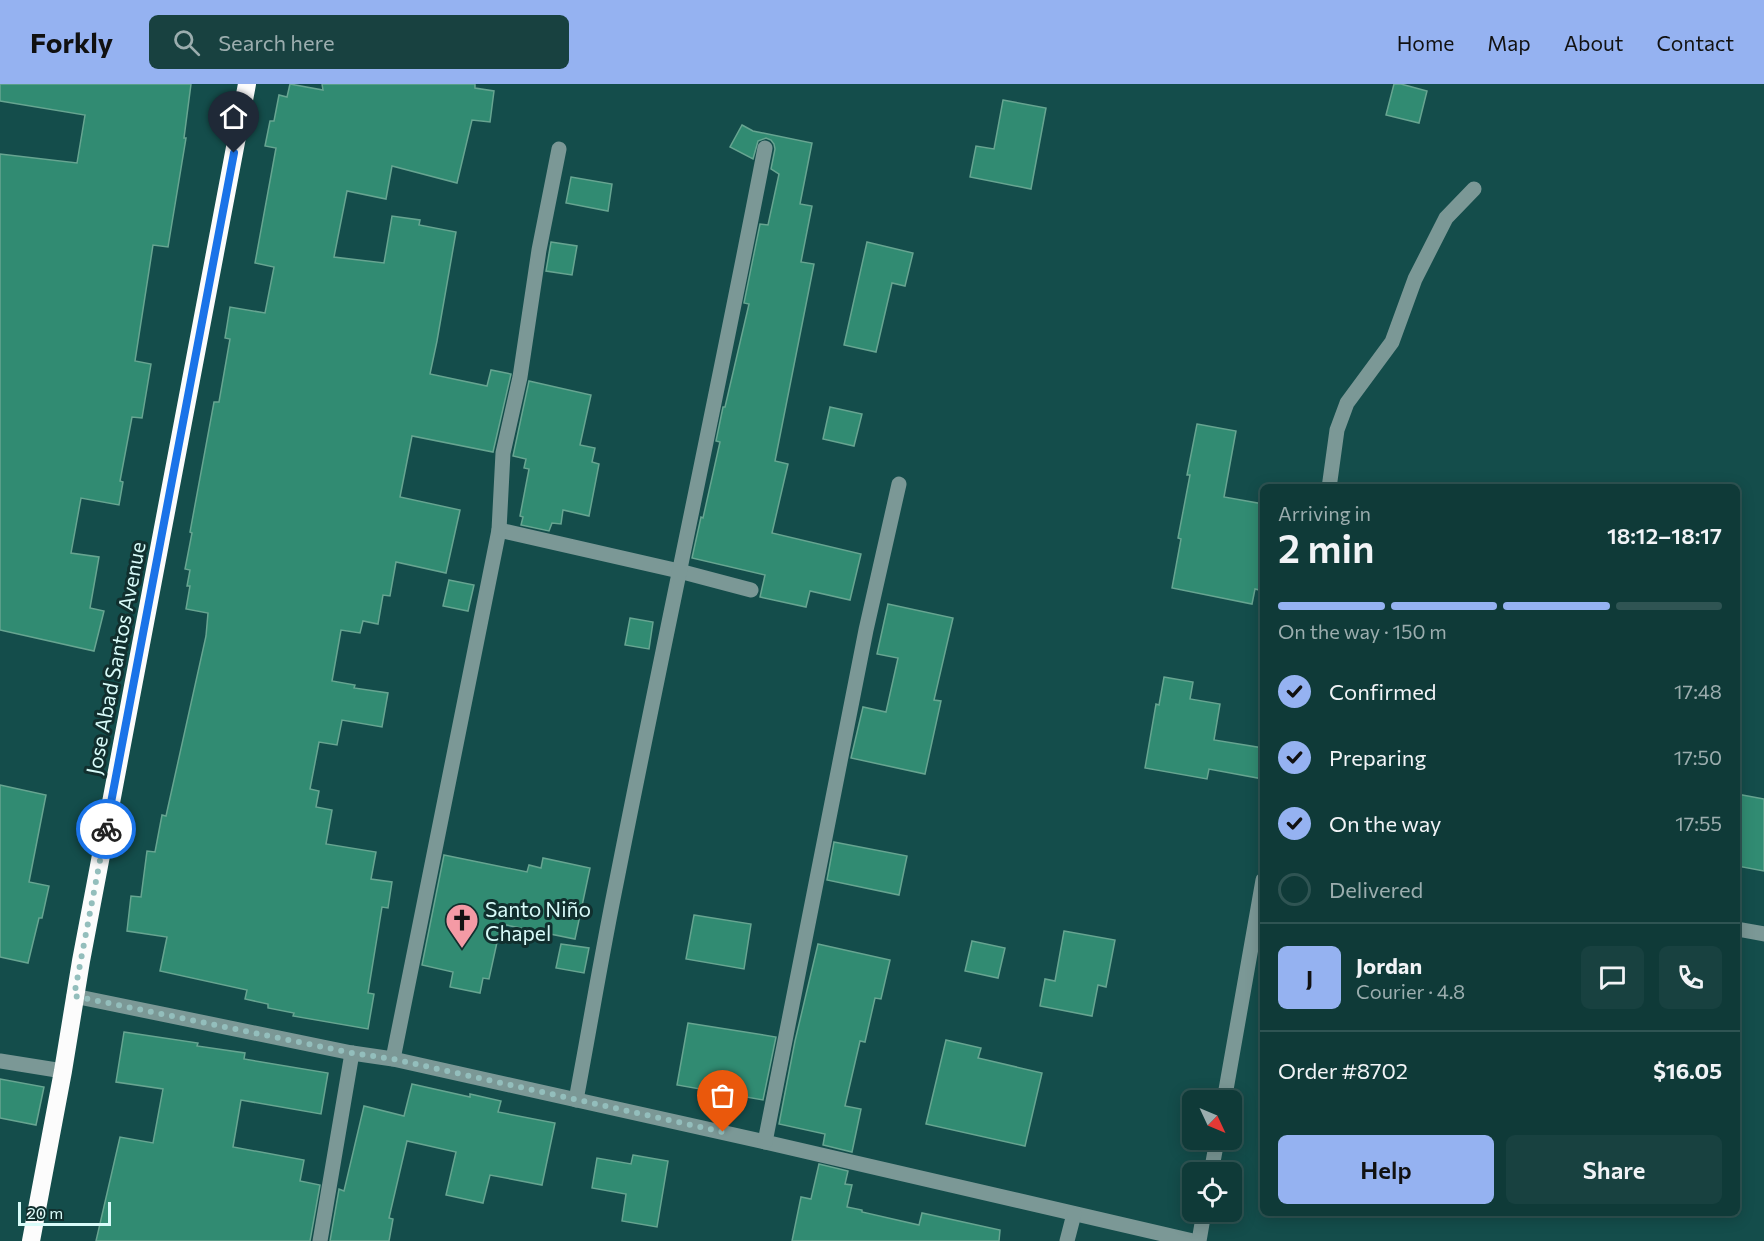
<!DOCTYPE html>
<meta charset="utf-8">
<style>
body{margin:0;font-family:Commissioner,sans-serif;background:#184140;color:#f1f3f6;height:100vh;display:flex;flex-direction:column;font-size:22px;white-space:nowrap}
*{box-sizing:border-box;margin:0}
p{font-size:20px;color:#9badae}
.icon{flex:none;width:33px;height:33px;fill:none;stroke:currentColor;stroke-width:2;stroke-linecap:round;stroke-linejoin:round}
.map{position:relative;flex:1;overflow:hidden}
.drawer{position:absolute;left:1260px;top:400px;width:480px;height:732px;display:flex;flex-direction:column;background:#0f3a38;border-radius:9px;box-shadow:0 3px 15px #0003,0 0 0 2px #2f5453}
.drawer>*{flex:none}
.needle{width:39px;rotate:134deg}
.buttons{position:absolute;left:1182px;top:1006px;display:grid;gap:12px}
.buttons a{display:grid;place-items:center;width:60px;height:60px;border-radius:9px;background:#0f3a38;box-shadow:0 3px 15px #0003,0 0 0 2px #2f5453;font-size:30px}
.scale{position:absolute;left:18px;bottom:15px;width:93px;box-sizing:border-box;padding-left:6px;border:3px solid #d8fbf9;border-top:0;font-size:16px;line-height:21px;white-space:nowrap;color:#d8fbf9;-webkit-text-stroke:4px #112f2e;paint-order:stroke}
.pin{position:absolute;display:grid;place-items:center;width:51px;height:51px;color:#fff;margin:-62px -26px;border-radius:50% 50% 50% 0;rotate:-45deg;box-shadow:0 0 6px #0007}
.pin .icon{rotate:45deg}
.courier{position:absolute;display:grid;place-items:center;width:60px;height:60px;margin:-30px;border:4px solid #1a73e8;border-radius:50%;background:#fff;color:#222;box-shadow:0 2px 8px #0007}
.overview em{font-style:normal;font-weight:600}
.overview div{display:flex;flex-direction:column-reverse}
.overview{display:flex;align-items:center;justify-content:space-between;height:102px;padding:0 18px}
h1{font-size:39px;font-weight:600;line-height:45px}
.bar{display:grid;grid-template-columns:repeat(4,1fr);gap:9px 6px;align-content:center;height:72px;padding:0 18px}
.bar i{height:8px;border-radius:4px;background:#2f5453}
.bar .active{background:#95b2f1}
.bar p{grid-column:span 4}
.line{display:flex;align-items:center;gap:15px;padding:0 18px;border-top:2px solid #2f5453}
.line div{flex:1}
.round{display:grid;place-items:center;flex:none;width:63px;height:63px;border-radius:9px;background:#184140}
ol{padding:0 18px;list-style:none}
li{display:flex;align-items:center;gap:18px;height:66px}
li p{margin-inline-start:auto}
li .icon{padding:6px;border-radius:50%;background:#95b2f1;color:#111;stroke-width:4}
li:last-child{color:#9badae}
li i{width:33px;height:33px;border:3px solid #2f5453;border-radius:50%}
.cta{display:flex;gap:12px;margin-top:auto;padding:12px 18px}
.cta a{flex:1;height:69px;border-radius:9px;background:#95b2f1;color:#111;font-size:24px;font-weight:600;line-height:69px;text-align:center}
.cta a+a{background:#184140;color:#f1f3f6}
header{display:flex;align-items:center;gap:36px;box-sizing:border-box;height:84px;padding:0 30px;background:#95b2f1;color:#111}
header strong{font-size:28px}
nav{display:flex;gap:33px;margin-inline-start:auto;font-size:21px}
.search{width:420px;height:54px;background:#184140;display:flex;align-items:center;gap:15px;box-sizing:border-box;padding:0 21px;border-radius:9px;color:#9badae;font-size:22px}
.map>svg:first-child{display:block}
</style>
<header>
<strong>Forkly</strong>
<div class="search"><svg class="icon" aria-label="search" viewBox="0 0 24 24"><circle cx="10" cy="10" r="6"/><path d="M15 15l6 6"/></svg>Search here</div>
<nav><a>Home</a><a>Map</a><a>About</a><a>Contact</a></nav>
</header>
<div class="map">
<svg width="1764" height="1157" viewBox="0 0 1764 1157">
<rect width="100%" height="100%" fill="#144d4b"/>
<g fill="#318b72" stroke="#67a591" stroke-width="1.5">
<path d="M0 0H191L184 54H186L168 163 153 161 135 277 151 280 142 334 132 333 120 397 123 398 119 421 81 414 71 469 99 473 90 524 104 527 94 567 0 546V70L77 79 85 31 0 17Z"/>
<path d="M290 0 323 6 322 0H475V4L494 7 490 38 472 36 457 99 392 82 386 115 347 107 334 173 384 179 392 132 420 136 419 141 456 148 437 257 430 290 487 302 491 286 511 290 493 368 412 352 400 413 460 426 446 489 396 478 390 512 383 511 378 540 363 537 360 549 341 546 332 597 355 601 354 604 388 609 382 643 342 636 337 661 319 658 310 705 319 707 316 723 332 726 326 760 376 768 371 795 392 798 388 824 382 823 368 909 374 910 368 945 293 932 294 929 268 924V920L245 915 247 906 160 887 167 853 127 847 131 812 141 813 147 767 155 768 162 731 166 732 206 552 208 529 186 525 190 502H187L190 486 185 485 192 449 190 448 214 318H219L230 255 225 254 230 223 265 229 274 183 255 179 276 64 265 62 270 37H274L279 11 287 13Z"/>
<path d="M1394 0H1401L1427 7 1419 39 1386 31Z"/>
<path d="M1003 16 1046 24 1031 105 970 93 976 62 994 65Z"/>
<path d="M742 41 753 47 812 59 800 120 812 122 801 178 814 180 775 377 788 380 772 449 861 470 850 516 810 507 806 523 760 513 765 491 692 474 701 433 703 434 720 358 716 357 723 323H725L749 220 744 219 760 140 768 141 779 90 771 85 775 65 774 60 771 56 766 54 758 57 753 75 730 63Z"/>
<path d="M571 93 612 100 608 127 566 119Z"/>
<path d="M551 158 577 162 572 191 546 187Z"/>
<path d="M867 158 913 169 905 202 892 199 876 268 844 261Z"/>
<path d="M529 297 591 311 580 361 595 364 592 378 599 380 589 432 563 426 561 440 552 439 549 447 521 441 523 433 520 432 529 385 524 384 526 375 513 372Z"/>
<path d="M830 323 862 330 854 362 823 355Z"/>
<path d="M1197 340 1236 347 1224 413 1263 420V507L1255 505 1252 520 1172 504 1181 455 1178 454 1190 391H1187Z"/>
<path d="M449 496 474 501 468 527 443 522Z"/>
<path d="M888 520 953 534 934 616 941 617 925 690 851 674 863 623 886 628 898 574 877 570Z"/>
<path d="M630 534 653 538 649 565 625 561Z"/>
<path d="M1164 593 1193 598 1190 615 1220 620 1214 656 1263 664V695L1209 685 1207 695 1145 684 1156 620 1159 621Z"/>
<path d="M0 701 46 711 29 798 49 802 42 834H39L28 879 0 873Z"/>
<path d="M1737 710 1764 715V787L1737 782Z"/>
<path d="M834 758 907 772 899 811 827 796Z"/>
<path d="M444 771 527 788 529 781 541 784 543 774 590 784 575 855 501 840 489 895 483 894 480 909 450 903 453 888 422 881Z"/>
<path d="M694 831 751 840 744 885 686 875Z"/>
<path d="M1064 847 1115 856 1106 903 1098 901 1092 932 1040 922 1045 895 1055 897Z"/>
<path d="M972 857 1005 864 998 894 965 887Z"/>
<path d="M561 860 589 864 584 889 556 884Z"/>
<path d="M818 860 890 876 881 915 875 914 865 958 860 957 845 1022 861 1025 852 1068 823 1061 825 1050 779 1040 795 957Z"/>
<path d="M688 939 776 953 763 1016 677 1001Z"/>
<path d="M124 948 198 959 197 962 245 969 244 975 328 989 321 1030 241 1016 233 1063 304 1076 300 1097 320 1101 310 1157H96L120 1053 153 1059 163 1005 116 998Z"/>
<path d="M946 956 981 964 978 974 1042 989 1025 1062 926 1040Z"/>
<path d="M0 995 44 1003 36 1041 0 1034Z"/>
<path d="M412 1000 470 1013V1010L501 1017 498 1028 555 1039 542 1101 490 1091 483 1119 446 1111 456 1068 407 1057 389 1134 393 1135 389 1157H330L339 1105 344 1107 364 1022 404 1032Z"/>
<path d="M633 1071 668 1077 657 1143 622 1137 626 1110 592 1104 597 1074 631 1080Z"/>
<path d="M819 1080 848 1087 845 1100 852 1101 847 1123 862 1126V1128L919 1141 922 1129 1000 1146 999 1157H792L801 1113 811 1115Z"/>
</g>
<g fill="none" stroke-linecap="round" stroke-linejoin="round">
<g stroke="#7b9896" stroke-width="15">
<path d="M1329 404 1337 346 1347 319 1392 258 1415 195 1446 134 1474 105"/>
<path d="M499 446 679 487 751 506"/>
<path d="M1737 845 1764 850"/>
<path d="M74 912 352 969 393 975 765 1058 1193 1157"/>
<path d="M393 975 499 446 503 369 520 293 539 166 559 65"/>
<path d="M0 977 63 987"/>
<path d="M576 1016C590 942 602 868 617 795 665 551 718 308 765 64"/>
<path d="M1224 1017 1263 796"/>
<path d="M765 1058 866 546 899 400"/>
<path d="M1211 1089 1217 1056"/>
<path d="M320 1157 352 969"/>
<path d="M1067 1157 1074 1130"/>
<path d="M1199 1157 1204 1128"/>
</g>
<path stroke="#fcfcfc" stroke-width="18" d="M31 1157 63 987 81 877 247 0"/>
</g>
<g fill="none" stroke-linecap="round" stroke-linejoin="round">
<path stroke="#93bebc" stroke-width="6" stroke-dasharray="0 10.8" d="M106 745 74 912 352 969 393 975 723 1048"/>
<path stroke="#1a73e8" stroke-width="8" d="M106 745 234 69"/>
</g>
<defs>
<symbol id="church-pin" viewBox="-11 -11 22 30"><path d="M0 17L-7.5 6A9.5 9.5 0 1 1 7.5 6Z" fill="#f49aa5" stroke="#112f2e"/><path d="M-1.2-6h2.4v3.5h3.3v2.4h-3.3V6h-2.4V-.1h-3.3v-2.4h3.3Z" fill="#111"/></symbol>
</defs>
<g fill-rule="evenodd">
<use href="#church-pin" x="443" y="817" width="38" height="52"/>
</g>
<g text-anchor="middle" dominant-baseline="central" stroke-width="6" stroke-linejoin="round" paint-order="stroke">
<g font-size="21" fill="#d8fbf9" stroke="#112f2e">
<text transform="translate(115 574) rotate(-79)">Jose Abad Santos Avenue</text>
</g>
<g font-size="21" fill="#d8fbf9" stroke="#112f2e" text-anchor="start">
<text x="485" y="824">Santo Niño<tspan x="485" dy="24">Chapel</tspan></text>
</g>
</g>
</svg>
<div class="buttons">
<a><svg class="needle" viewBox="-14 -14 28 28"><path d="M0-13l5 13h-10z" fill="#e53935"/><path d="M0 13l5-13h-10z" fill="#9badae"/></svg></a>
<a><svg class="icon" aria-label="locate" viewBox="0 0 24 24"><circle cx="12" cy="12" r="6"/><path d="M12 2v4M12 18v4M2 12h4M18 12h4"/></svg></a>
</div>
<div class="scale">20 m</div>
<div class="pin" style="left:723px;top:1048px;background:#ea580c"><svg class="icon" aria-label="bag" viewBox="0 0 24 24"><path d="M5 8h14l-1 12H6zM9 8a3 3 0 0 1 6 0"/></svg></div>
<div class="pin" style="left:234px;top:69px;background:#1f2937"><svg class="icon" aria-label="home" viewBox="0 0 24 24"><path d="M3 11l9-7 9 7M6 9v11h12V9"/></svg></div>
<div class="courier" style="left:106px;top:745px"><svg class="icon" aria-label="bike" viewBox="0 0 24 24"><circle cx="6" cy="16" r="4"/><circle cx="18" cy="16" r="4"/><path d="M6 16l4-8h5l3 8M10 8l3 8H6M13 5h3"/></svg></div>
<section class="drawer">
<div class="overview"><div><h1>2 min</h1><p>Arriving in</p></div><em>18:12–18:17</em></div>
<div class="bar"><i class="active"></i><i class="active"></i><i class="active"></i><i></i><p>On the way · 150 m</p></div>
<ol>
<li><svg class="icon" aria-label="check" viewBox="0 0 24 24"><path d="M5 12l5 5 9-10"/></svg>Confirmed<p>17:48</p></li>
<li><svg class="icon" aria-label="check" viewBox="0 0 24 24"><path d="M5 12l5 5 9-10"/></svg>Preparing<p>17:50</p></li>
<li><svg class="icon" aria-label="check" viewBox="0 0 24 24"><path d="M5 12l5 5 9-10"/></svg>On the way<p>17:55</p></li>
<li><i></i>Delivered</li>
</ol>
<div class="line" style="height:108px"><b class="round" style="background:#95b2f1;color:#111">J</b><div><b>Jordan</b><p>Courier · 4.8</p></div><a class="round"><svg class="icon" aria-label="chat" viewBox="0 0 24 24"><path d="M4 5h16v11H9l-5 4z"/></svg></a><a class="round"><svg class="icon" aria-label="phone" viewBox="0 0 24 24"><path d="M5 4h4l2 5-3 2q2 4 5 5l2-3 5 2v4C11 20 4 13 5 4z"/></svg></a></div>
<div class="line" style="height:78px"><div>Order #8702</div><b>$16.05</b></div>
<div class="cta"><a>Help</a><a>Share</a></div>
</section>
</div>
